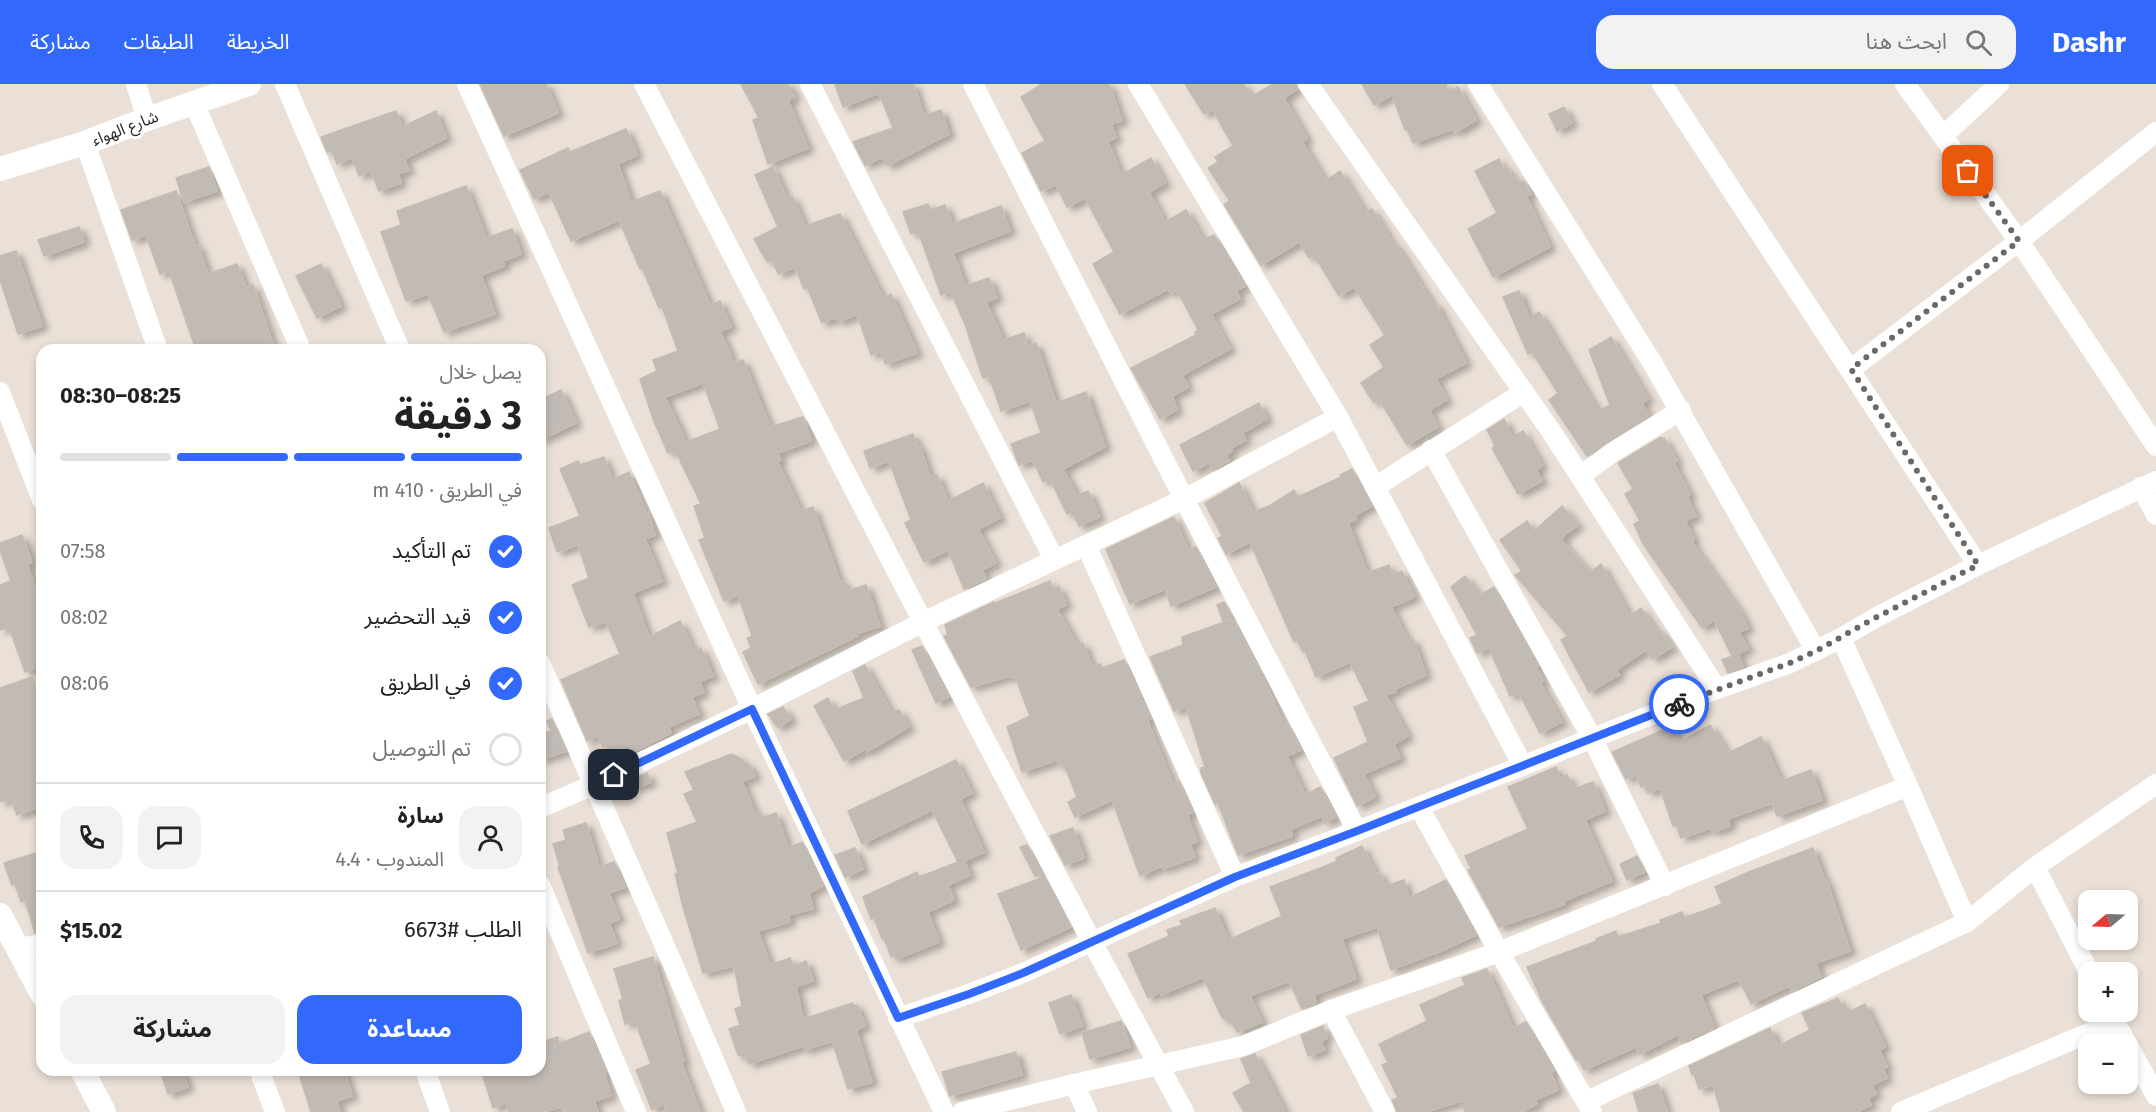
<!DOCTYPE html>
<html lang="ar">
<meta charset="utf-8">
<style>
body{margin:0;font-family:"Fira Sans","Noto Sans Arabic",sans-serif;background:#f2f2f2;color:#222;direction:rtl;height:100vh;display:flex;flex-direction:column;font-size:22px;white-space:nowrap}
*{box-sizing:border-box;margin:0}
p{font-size:20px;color:#767676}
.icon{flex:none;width:33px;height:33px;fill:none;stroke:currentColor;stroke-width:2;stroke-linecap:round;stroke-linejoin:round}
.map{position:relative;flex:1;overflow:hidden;direction:ltr}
.drawer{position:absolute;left:36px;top:260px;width:510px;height:732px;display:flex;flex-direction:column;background:#fff;border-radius:18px;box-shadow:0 3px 9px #0003;direction:rtl}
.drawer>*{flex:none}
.needle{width:39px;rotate:251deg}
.buttons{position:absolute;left:2078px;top:806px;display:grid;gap:12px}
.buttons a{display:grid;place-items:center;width:60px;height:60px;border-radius:12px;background:#fff;box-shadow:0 3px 9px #0003;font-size:30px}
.pin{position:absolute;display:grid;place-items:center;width:51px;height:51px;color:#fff;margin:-26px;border-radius:12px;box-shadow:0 3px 9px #0006}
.courier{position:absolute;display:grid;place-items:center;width:60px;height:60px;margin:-30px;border:4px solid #3269fc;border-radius:50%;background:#fff;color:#222;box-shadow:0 2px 8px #0007}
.headline em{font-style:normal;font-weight:700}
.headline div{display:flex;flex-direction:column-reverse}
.headline{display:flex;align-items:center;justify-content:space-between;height:102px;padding:0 24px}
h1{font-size:39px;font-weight:700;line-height:45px}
.bar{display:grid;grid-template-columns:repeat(4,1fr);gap:9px 6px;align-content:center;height:72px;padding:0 24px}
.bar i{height:8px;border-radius:4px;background:#e0e0e0}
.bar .selected{background:#3269fc}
.bar p{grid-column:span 4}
.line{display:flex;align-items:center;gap:15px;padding:0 24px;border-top:2px solid #e0e0e0}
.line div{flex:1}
.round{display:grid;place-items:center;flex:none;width:63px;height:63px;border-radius:18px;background:#f2f2f2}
ol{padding:0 24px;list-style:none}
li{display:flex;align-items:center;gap:18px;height:66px}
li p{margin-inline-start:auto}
li .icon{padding:6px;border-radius:50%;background:#3269fc;color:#fff;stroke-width:4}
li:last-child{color:#767676}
li i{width:33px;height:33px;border:3px solid #e0e0e0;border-radius:50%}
.primary-button{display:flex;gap:12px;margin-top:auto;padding:12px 24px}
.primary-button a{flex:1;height:69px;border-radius:18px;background:#3269fc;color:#fff;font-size:24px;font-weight:700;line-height:69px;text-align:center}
.primary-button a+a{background:#f2f2f2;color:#222}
header{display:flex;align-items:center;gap:36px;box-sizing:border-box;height:84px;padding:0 30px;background:#3269fc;color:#fff}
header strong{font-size:28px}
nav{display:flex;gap:33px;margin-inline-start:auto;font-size:21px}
.search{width:420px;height:54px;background:#f2f2f2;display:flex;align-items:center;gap:15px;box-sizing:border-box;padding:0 21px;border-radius:18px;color:#767676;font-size:22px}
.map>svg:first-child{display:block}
</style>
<header>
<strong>Dashr</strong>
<div class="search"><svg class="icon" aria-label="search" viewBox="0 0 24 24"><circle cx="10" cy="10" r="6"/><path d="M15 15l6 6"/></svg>ابحث هنا</div>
<nav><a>الخريطة</a><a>الطبقات</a><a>مشاركة</a></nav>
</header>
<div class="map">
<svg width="2156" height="1028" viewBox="0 0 2156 1028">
<defs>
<filter id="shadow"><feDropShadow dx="6" dy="4" stdDeviation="3" flood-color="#0004"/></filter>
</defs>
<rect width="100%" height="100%" fill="#eae0d7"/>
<g fill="#c2bab4" stroke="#c5bcb1" stroke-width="1.5" fill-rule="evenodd" filter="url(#shadow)">
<path d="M480 0H546L558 29 504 52Z"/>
<path d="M741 0H788L795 13 788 17 808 64 768 80 753 36 759 34Z"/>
<path d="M835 0H913L924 32 941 26 949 50 887 82 883 73 865 81 853 58 893 44 879 9 843 23Z"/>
<path d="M1042 0H1109L1122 37 1111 40 1116 54 1108 57 1121 91 1151 74 1165 99 1149 108 1165 138 1186 126 1203 156 1214 151 1245 202 1236 207 1240 215 1211 230 1230 265 1182 291 1188 303 1172 312 1177 326 1160 335 1131 284 1196 251 1195 248 1198 246 1177 206 1171 209 1168 205 1120 230 1093 180 1114 168 1085 114 1067 123 1056 101 1041 107 1022 69 1045 57 1021 13Z"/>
<path d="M1185 0H1243L1251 13 1273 0H1296L1297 5 1284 14 1307 55 1302 58 1325 97 1340 87 1365 129 1372 125 1394 162 1396 161 1433 221 1436 220 1466 279 1436 295 1447 316 1429 326 1438 343 1407 361 1379 315 1374 319 1361 299 1384 283 1370 261 1385 251 1354 203 1339 212 1314 171 1309 174 1299 158 1261 181 1224 120 1230 117 1208 84 1218 78 1215 73 1233 62 1212 25 1204 30Z"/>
<path d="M1362 0H1446L1448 8 1458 3 1476 36 1455 49 1453 45 1413 59 1407 45 1405 46 1392 11 1374 21Z"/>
<path d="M1564 23 1572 39 1557 47 1549 30Z"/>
<path d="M396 27 402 43 436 27 446 54 404 75 409 86 398 90 401 99 379 107 371 87 359 92 352 74 337 80 332 66 327 68 321 53Z"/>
<path d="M626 45 637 71 618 80 631 118 660 107 710 221 720 217 731 243 720 247 734 280 743 276 770 343 803 333 811 357 778 369 781 376 777 377 801 427 813 423 840 498 844 497 847 507 866 501 880 542 857 550 858 552 758 600 743 568 751 564 747 554 752 552 738 511 724 517 699 456 705 454 694 422 701 420 675 366 668 369 653 335 640 295 657 287 653 276 678 267 662 223 659 224 642 184 640 185 619 136 571 157 549 108 534 115 520 86 568 64 570 68ZM703 299 720 345 686 358 665 313Z"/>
<path d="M1499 75 1504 85 1507 83 1513 95 1515 93 1517 98 1524 97 1531 110 1526 112 1550 163 1493 193 1468 145 1497 129 1475 87Z"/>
<path d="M209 83 217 107 184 118 176 94Z"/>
<path d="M773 83 787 115 792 112 805 142 840 130 883 214 891 210 917 269 885 280 881 267 871 271 857 230 839 238 836 233 822 239 807 203 804 205 795 183 778 190 772 175 767 178 754 155 778 143 755 91Z"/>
<path d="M466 102 486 154 512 145 521 170 503 177 504 182 481 191 495 230 444 248 428 210 406 217 381 148 401 141 397 127Z"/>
<path d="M176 107 195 162 198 161 208 190 237 180 246 204 253 201 273 260 258 266H196L169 187 160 190 146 151 132 156 121 126Z"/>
<path d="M928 120 930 126 945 121 952 140 1001 122 1010 147 953 169 965 202 989 194 997 214 986 218 1003 256 1024 249 1028 262 1036 259 1056 319 1086 308 1105 363 1063 385 1077 412 1088 407 1099 433 1079 442 1072 428 1067 430 1050 395 1043 398 1033 376 1019 381 1011 360 1041 349 1030 317 1001 327 989 292 983 294 968 250H969L951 208 941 211 918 147 911 150 903 128Z"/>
<path d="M79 143 84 158 44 172 38 156Z"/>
<path d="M16 167 42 242 18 250 0 196V172Z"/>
<path d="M321 180 341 222 317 234 296 192Z"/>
<path d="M1519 207 1529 234 1539 228 1598 327 1610 321 1589 266 1611 253 1648 315 1642 319 1649 332 1587 372 1549 316 1558 309 1532 268 1528 270 1503 213Z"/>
<path d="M561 306 576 339 540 356V316Z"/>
<path d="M1259 319 1267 335 1242 349 1246 356 1231 364 1232 367 1226 371 1229 377 1212 386 1209 379 1193 387 1180 361Z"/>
<path d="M1504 335 1512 353 1523 347 1542 382 1536 386 1542 397 1518 410 1492 364 1495 362 1487 346Z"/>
<path d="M913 350 918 363 920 362 930 393 937 391 948 417 983 399 1000 434 978 445 996 479 982 486 986 495 964 505 948 466 924 478 905 439 911 436 889 377 870 384 864 367Z"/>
<path d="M1661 353 1662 355 1664 354 1677 377 1674 379 1690 411 1687 413 1696 432 1685 437 1694 455 1691 457 1741 529 1748 544 1739 548 1748 565 1732 572 1714 536 1702 544 1643 460 1634 440 1640 437 1625 410 1633 405 1618 379Z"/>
<path d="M604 373 612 396 629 388 646 429H648L655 451 645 455 662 497 633 509 649 553 680 537 694 567 701 564 713 592 699 598 704 608 692 613 699 630 668 643 671 649 622 674 619 667 614 669 609 660 603 663 598 652 587 657 561 596 620 570 606 538 589 543 572 501 589 494 578 461 557 468 549 444 580 432 560 385 578 377 580 381Z"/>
<path d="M1352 385 1372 422 1355 431 1356 436 1348 439 1367 489 1389 481 1393 491 1402 487 1414 513 1391 523 1408 557 1413 555 1426 591 1395 605 1396 608 1386 611 1408 652 1394 660 1400 674 1364 690 1375 713 1357 722 1334 674 1368 658 1354 623 1369 617 1350 578 1316 593 1305 567 1303 568 1297 556 1294 558 1250 458 1226 470 1218 454 1222 452 1205 419 1239 399 1253 428 1271 421 1294 406 1298 413 1341 393 1340 391Z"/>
<path d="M1562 422 1578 441 1563 452 1564 453 1561 456 1590 488 1601 480 1630 532 1641 524 1656 547 1659 546 1672 563 1653 575 1646 566 1616 586 1619 591 1589 608 1561 556 1568 552 1515 491 1522 487 1500 456 1527 437 1534 447Z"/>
<path d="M1174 433 1188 466 1196 463 1216 503 1171 522 1165 505 1130 520 1106 465Z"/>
<path d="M22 451 32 479 27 480 42 523V582L25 588 9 543 0 546V501L11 497 0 466V459Z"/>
<path d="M1465 492 1480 511 1494 503 1538 582 1536 583 1543 597 1540 599 1562 638 1540 649 1519 609 1510 612 1489 564 1477 569 1470 554 1477 551 1451 503Z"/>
<path d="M1050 497 1053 505 1059 503 1066 521 1057 525 1077 561 1083 559 1092 583 1101 580 1102 584 1124 576 1151 635 1147 636 1173 700 1179 697 1193 728 1187 730 1197 758 1190 760 1195 773 1163 785 1162 782 1140 792 1112 716 1075 733 1068 718 1077 713 1064 680 1059 682 1057 676 1022 688 1007 643 1030 632 1015 592 1011 594 1010 592 971 603 944 552 948 551 945 541 994 518 995 519Z"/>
<path d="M1224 518 1232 532 1223 537 1217 521Z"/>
<path d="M1233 535 1263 593 1284 641 1287 639 1301 666 1287 672 1305 711 1320 703 1336 733 1325 739 1322 732 1293 744 1291 746 1292 752 1238 771 1218 719 1215 720 1201 689V684L1205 683 1186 623 1174 627 1150 573 1183 561 1182 553Z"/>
<path d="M922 562 949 613 936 619 912 566Z"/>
<path d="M1738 570 1743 583 1728 589 1722 576Z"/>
<path d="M865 581 892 629 899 626 909 643 867 668 866 665 844 677 814 622 828 614 834 626 864 614 853 587Z"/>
<path d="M32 593 42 623V722L17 731 11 715 0 718V604Z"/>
<path d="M783 623 791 635 778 644 768 630Z"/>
<path d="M552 635 566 667 540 676V651L551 647 547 637Z"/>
<path d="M1710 641 1728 669 1761 653 1781 697 1811 686 1822 716 1777 732 1772 719 1728 735 1730 742 1713 748 1711 744 1681 754 1676 741 1673 742 1660 704 1648 709 1645 701 1641 703 1636 691 1626 695 1612 668 1672 642 1680 658Z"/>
<path d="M731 670 736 672 751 683 755 693 742 697 755 730 760 728 762 734 776 729 788 764 802 758 823 802 809 809 813 825 788 831 790 838 758 847 770 881 790 874 793 882 806 877 813 897 796 903 803 935 853 919 854 922 857 921 865 942 856 946 872 998 848 1005 832 957 805 966 803 962 749 980 747 972 742 974 741 970 738 971 729 945 740 941 735 925 742 922 734 882 703 889 683 823 675 790H678L667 749 697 738 684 710 694 706 685 688Z"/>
<path d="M956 676 972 709 960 715 984 768 964 777 970 791 948 801 954 816 928 828 939 858 896 875 894 871 891 873 884 854 882 855 874 834 871 835 863 813 917 788 919 793 958 778 932 726 862 760 848 727Z"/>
<path d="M1556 683 1560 694 1567 691 1573 705 1593 698 1605 727 1585 736 1612 797 1564 817 1565 820 1499 843 1468 786 1471 785 1465 772 1528 745 1508 703Z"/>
<path d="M647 689 651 698 635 704 632 696Z"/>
<path d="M586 739 599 783 614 778 626 803 609 809 619 835 609 839 617 859 588 869 558 783H560L553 760 566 756 563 746Z"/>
<path d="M1073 744 1084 774 1065 781 1050 752Z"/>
<path d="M1027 761 1042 790 1035 792 1020 763Z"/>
<path d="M1362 762 1376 790 1380 789 1385 802 1404 796 1409 814 1446 796 1476 851 1435 870V869L1391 886 1377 843 1342 855 1356 895 1314 911 1316 919 1302 925 1289 897 1250 912 1262 938 1237 948 1233 940 1222 934 1203 893 1161 911 1160 908 1148 914 1128 870 1169 852 1167 846 1182 841 1180 837 1215 824 1228 856 1282 832 1270 803 1323 783 1337 777 1336 774Z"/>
<path d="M855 764 863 785 845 793 835 771Z"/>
<path d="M1813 764 1824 795H1826L1850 867 1816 879 1821 893 1792 907 1789 902 1751 920 1739 895 1701 911 1714 944 1681 959 1679 950 1640 970 1636 963 1584 986 1578 975 1576 976 1542 917 1527 883 1597 857 1596 855 1616 847 1618 853 1661 839 1660 836 1682 828 1684 834 1722 820 1715 803 1751 787Z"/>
<path d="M42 767V848L35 849 25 816 21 818 15 800 12 801 4 779Z"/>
<path d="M1637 772 1645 788 1627 796 1620 780Z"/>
<path d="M1044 793 1071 843 1021 866 998 810Z"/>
<path d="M653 873 684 977 681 978 700 1028H667L664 1020 652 1026 636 986 651 980 635 937 625 940 619 917 623 915 614 885Z"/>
<path d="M1487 885 1513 944 1526 938 1554 987 1551 989 1558 1006 1535 1016 1537 1020 1522 1028H1465L1461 1017 1426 1028H1397L1392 1016 1398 1014 1382 981 1388 979 1379 960 1427 937 1420 921 1465 901 1462 894Z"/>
<path d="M1071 911 1082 942 1060 950 1049 919Z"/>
<path d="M1838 914 1844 927 1850 924 1851 927 1865 920 1885 963 1879 966 1887 983 1883 985 1887 994 1872 1001 1876 1010 1868 1014 1871 1021 1857 1028H1721L1713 1001 1699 1005 1694 990 1692 991 1689 982 1770 944 1778 962 1810 946 1802 929Z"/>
<path d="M1121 937 1130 963 1090 975 1082 949Z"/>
<path d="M1323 942 1327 954 1321 957 1325 966 1308 972 1301 951Z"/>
<path d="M589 948 606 988H604L611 1012 594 1017 598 1028H564L562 1023 542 1028H509L506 1019 493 1024 482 989 492 986H540V958L558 953 559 960Z"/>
<path d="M1016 968 1022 991 950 1012 942 988Z"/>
<path d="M1255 970 1285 1028H1244L1233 1009 1251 999 1241 975Z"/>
<path d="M160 986H182L188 1003 168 1010Z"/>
<path d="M298 986H344L352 1012 337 1017 340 1028H311Z"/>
<path d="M1658 1000 1667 1028H1639L1633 1009Z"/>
</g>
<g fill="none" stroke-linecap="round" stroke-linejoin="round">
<g stroke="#fff" stroke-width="20">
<path d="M136 0 147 35"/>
<path d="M285 0 400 266"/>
<path d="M467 0 752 625 944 1028"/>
<path d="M644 0 923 538 1092 858 1184 1028"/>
<path d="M810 0 1054 475"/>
<path d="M973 0 1184 415 1357 747"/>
<path d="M1138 0 1338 333 1523 682"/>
<path d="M1308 0 1551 347 1717 605"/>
<path d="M1478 0 1653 280 1816 567"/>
<path d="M1662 0 1978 481"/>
<path d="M1905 0 2019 157 2156 362"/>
<path d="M194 19 301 266"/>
<path d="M1943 52 1999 0"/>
<path d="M85 59 158 266"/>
<path d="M1851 285 2019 157 2156 48"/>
<path d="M0 308 42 416"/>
<path d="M1431 366 1592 654 1665 802"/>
<path d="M1580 392 1613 368 1681 326"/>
<path d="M1375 403 1524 308"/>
<path d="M2141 403 2156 431"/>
<path d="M1086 461 1235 793"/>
<path d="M1841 554 1908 702"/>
<path d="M540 579 671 876 736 1028"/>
<path d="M1419 723 1499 868 1592 1028"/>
<path d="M540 724 595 700 752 625 923 538 1184 415 1338 333"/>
<path d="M2035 783 2156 700"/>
<path d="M540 801 636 1028"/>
<path d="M18 864 42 860"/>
<path d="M1331 926 1385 1028"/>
<path d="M2109 927 2156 1012"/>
<path d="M898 934 969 910 1023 889 1235 793 1357 747 1717 605 1790 579 1841 554 1875 534 1978 481 2156 397"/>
<path d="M259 986 275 1028"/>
<path d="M425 986 440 1028"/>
<path d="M1074 1000 1087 1028"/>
<path d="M1587 1017 1967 838 2035 783 2089 888"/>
<path d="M962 1028 1074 1000 1243 962 1331 926 1499 868 1908 702 1967 838"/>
<path d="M1901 1028 2115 938"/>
</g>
<g stroke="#fff" stroke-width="24">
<path d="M0 85 85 59 147 35 249 0"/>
<path d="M0 831 42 910"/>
<path d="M82 986 104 1028"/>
</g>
</g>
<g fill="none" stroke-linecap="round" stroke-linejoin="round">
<path stroke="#6b6865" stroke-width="6" stroke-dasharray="0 10.8" d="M1679 620 1790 579 1816 567 1875 534 1978 481 1851 285 2019 157 1968 87"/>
<path stroke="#3269fc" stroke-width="8" d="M614 691 752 625 898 934 969 910 1023 889 1235 793 1357 747 1679 620"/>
</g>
<g text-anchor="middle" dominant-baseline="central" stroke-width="6" stroke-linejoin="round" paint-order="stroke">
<g font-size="16" fill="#272727" stroke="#fff">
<text transform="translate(125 44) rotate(-21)">شارع الهواء</text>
</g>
</g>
</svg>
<div class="buttons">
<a><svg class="needle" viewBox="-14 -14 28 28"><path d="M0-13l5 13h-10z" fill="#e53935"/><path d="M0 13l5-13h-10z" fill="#767676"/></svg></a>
<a>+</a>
<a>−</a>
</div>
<div class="pin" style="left:1968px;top:87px;background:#ea580c"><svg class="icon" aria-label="bag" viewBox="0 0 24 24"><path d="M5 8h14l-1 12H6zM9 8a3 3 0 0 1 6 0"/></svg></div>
<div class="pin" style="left:614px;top:691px;background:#1f2937"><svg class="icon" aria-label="home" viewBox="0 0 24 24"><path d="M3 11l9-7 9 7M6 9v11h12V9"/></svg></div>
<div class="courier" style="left:1679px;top:620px"><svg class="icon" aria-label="bike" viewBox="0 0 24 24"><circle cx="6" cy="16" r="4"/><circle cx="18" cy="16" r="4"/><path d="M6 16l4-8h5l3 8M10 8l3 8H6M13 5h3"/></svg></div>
<section class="drawer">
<div class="headline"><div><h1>3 دقيقة</h1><p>يصل خلال</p></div><em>08:25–08:30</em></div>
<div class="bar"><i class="selected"></i><i class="selected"></i><i class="selected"></i><i></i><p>في الطريق · 410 m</p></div>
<ol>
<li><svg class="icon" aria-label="check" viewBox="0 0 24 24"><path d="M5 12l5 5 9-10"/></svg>تم التأكيد<p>07:58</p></li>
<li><svg class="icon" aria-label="check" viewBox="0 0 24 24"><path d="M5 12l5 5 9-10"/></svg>قيد التحضير<p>08:02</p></li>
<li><svg class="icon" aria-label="check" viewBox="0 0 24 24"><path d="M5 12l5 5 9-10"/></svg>في الطريق<p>08:06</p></li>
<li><i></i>تم التوصيل</li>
</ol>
<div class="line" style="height:108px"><a class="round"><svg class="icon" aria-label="person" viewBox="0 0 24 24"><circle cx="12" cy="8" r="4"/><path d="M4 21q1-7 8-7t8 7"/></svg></a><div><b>سارة</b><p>المندوب · 4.4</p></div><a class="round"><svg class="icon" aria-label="chat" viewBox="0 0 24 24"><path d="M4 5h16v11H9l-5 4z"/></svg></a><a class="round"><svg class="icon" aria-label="phone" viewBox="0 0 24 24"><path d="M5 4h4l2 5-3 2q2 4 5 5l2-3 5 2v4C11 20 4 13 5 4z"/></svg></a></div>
<div class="line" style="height:78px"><div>الطلب #6673</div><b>$15.02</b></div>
<div class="primary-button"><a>مساعدة</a><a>مشاركة</a></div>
</section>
</div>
